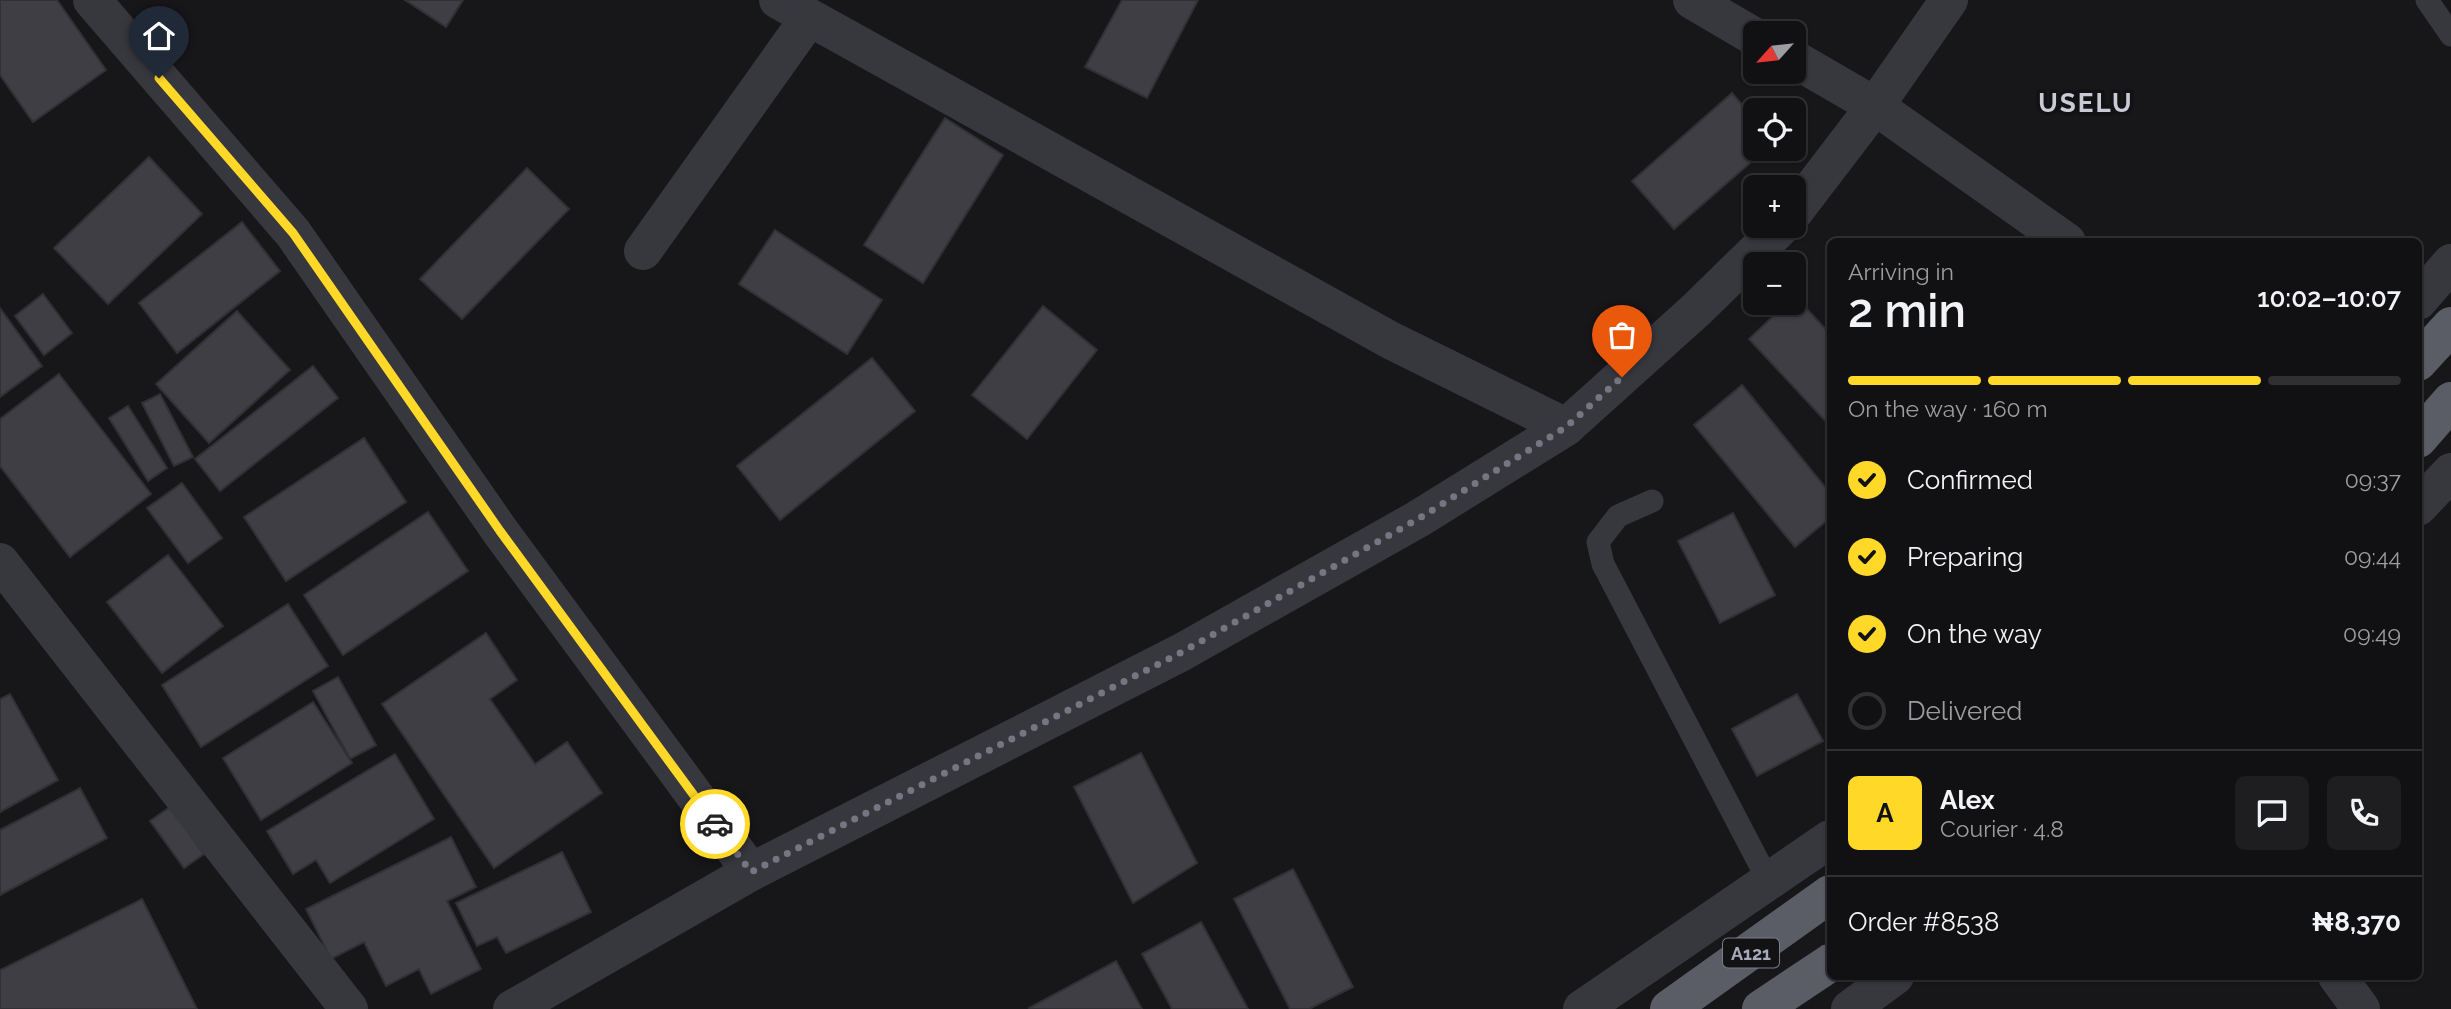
<!DOCTYPE html>
<meta charset="utf-8">
<style>
body{margin:0;font-family:Raleway,sans-serif;background:#1e1e21;color:#f1f3f6;height:100vh;display:flex;flex-direction:column;font-size:26px;white-space:nowrap}
*{box-sizing:border-box;margin:0}
p{font-size:23px;color:#9c9da0}
.icon{flex:none;width:38px;height:38px;fill:none;stroke:currentColor;stroke-width:2;stroke-linecap:round;stroke-linejoin:round}
.map{position:relative;flex:1;overflow:hidden}
.side{position:absolute;left:1827px;top:238px;width:595px;height:742px;display:flex;flex-direction:column;background:#111013;border-radius:10px;box-shadow:0 2px 5px #0004,0 0 0 2px #303033}
.side>*{flex:none}
.needle{width:46px;rotate:243deg}
.fabs{position:absolute;left:1743px;top:21px;display:grid;gap:14px}
.fabs a{display:grid;place-items:center;width:63px;height:63px;border-radius:10px;background:#111013;box-shadow:0 2px 5px #0004,0 0 0 2px #303033;font-size:35px}
.pin{position:absolute;display:grid;place-items:center;width:60px;height:60px;color:#fff;margin:-72px -30px;border-radius:50% 50% 50% 0;rotate:-45deg;box-shadow:0 0 7px #0007}
.pin .icon{rotate:45deg}
.courier{position:absolute;display:grid;place-items:center;width:70px;height:70px;margin:-35px;border:5px solid #ffd828;border-radius:50%;background:#fff;color:#222;box-shadow:0 2px 9px #0007}
.headline em{font-style:normal;font-weight:600}
.headline div{display:flex;flex-direction:column-reverse}
.headline{display:flex;align-items:center;justify-content:space-between;height:119px;padding:0 21px}
h1{font-size:46px;font-weight:600;line-height:52px}
.bar{display:grid;grid-template-columns:repeat(4,1fr);gap:10px 7px;align-content:center;height:84px;padding:0 21px}
.bar i{height:9px;border-radius:5px;background:#303033}
.bar .selected{background:#ffd828}
.bar p{grid-column:span 4}
.line{display:flex;align-items:center;gap:18px;padding:0 21px;border-top:2px solid #303033}
.line div{flex:1}
.round{display:grid;place-items:center;flex:none;width:74px;height:74px;border-radius:10px;background:#1e1e21}
ol{padding:0 21px;list-style:none}
li{display:flex;align-items:center;gap:21px;height:77px}
li p{margin-inline-start:auto}
li .icon{padding:7px;border-radius:50%;background:#ffd828;color:#111;stroke-width:4}
li:last-child{color:#9c9da0}
li i{width:38px;height:38px;border:4px solid #303033;border-radius:50%}
.map>svg:first-child{display:block}
</style>
<div class="map">
<svg width="2451" height="1009" viewBox="0 0 2451 1009">
<rect width="100%" height="100%" fill="#171619"/>
<g fill="#3e3e44" stroke="#313035" stroke-width="2">
<path d="M0 0H57L106 70 33 122 0 75Z"/>
<path d="M405 0H463L446 27Z"/>
<path d="M1122 0H1198L1147 98 1085 67Z"/>
<path d="M1732 93 1755 120V149H1766L1674 229 1632 181Z"/>
<path d="M945 118 1003 155 923 283 864 245Z"/>
<path d="M149 157 202 214 108 304 54 248Z"/>
<path d="M527 168 569 209 462 319 420 279Z"/>
<path d="M242 222 280 271 177 353 139 303Z"/>
<path d="M775 230 882 300 847 354 739 284Z"/>
<path d="M43 294 72 333 44 355 15 316Z"/>
<path d="M1795 296 1830 334V426L1749 339 1787 303H1794Z"/>
<path d="M1043 306 1097 350 1027 439 972 395Z"/>
<path d="M0 308 42 366 0 397Z"/>
<path d="M237 311 290 370 209 443 156 384Z"/>
<path d="M872 358 915 411 780 520 737 466Z"/>
<path d="M313 366 338 398 220 491 195 459Z"/>
<path d="M59 374 151 494 70 557 0 466V419Z"/>
<path d="M1742 385 1830 493V518L1795 547 1694 425Z"/>
<path d="M160 394 193 457 174 466 142 403Z"/>
<path d="M128 406 167 468 148 481 109 418Z"/>
<path d="M364 438 406 502 286 581 244 517Z"/>
<path d="M182 483 222 538 188 563 147 508Z"/>
<path d="M428 512 468 571 343 655 304 595Z"/>
<path d="M1733 513 1775 595 1720 623 1678 541Z"/>
<path d="M168 555 223 626 162 673 107 602Z"/>
<path d="M288 604 328 666 201 747 162 685Z"/>
<path d="M486 633 517 680 490 699 535 764 567 742 602 793 494 868 382 704Z"/>
<path d="M338 677 376 745 350 759 313 691Z"/>
<path d="M10 694 58 780 0 812V699Z"/>
<path d="M1797 694 1823 741 1757 776 1732 729Z"/>
<path d="M313 702 352 763 261 820 223 758Z"/>
<path d="M1141 753 1197 863 1133 903 1074 787Z"/>
<path d="M395 754 434 819 330 883 316 860 293 874 267 831Z"/>
<path d="M80 788 107 838 0 895V830Z"/>
<path d="M170 807 204 854 184 868 150 821Z"/>
<path d="M451 837 476 887 447 901 481 969 431 994 419 969 386 986 364 942 331 959 306 909Z"/>
<path d="M562 852 591 912 506 953 497 937 477 946 456 903Z"/>
<path d="M1293 869 1353 987 1309 1009H1290L1234 899Z"/>
<path d="M142 899 197 1009H0V970Z"/>
<path d="M1201 922 1248 1009H1172L1142 954Z"/>
<path d="M1116 961 1142 1009H1030L1029 1008Z"/>
</g>
<g fill="none" stroke-linecap="round" stroke-linejoin="round">
<g stroke="#37373e" stroke-width="23">
<path d="M2427 0 2451 35"/>
<path d="M1652 501 1618 516 1598 542 1603 564 1769 882"/>
</g>
<g stroke="#37373e" stroke-width="38">
<path d="M92 0 293 233 500 531 751 872"/>
<path d="M778 0 1390 340 1566 427"/>
<path d="M1692 0 1755 37"/>
<path d="M1794 59 1875 106 2067 242"/>
<path d="M1794 212 1875 106 1949 0"/>
<path d="M643 251 809 18"/>
<path d="M2418 301 2451 263"/>
<path d="M2418 507 2451 472"/>
<path d="M0 562 349 1009"/>
<path d="M2337 976 2361 1009"/>
<path d="M512 1009 751 872 1182 652 1418 519 1566 427 1696 310 1782 226"/>
<path d="M1582 1009 1830 839"/>
<path d="M1850 1009 1895 976"/>
</g>
<g stroke="#5a5c66" stroke-width="38">
<path d="M2418 362 2451 326"/>
<path d="M2418 439 2451 401"/>
<path d="M1669 1009 1830 894"/>
<path d="M1761 1009 1830 963"/>
</g>
</g>
<g fill="none" stroke-linecap="round" stroke-linejoin="round">
<path stroke="#757682" stroke-width="7" stroke-dasharray="0 12.6" d="M715 824 751 872 1182 652 1418 519 1566 427 1622 377"/>
<path stroke="#ffd828" stroke-width="9" d="M159 78 293 233 500 531 715 824"/>
</g>
<g text-anchor="middle" dominant-baseline="central" stroke-width="7" stroke-linejoin="round" paint-order="stroke">
<rect fill="#121114" stroke="#7a7c88" stroke-width="2" x="1723" y="938.5" width="56" height="29" rx="5"/>
<g font-size="18" font-weight="bold" fill="#a7aaba">
<text x="1751" y="953">A121</text>
</g>
<g font-size="26" font-weight="bold" letter-spacing="2" fill="#c8cad5" stroke="#121114">
<text x="2086" y="103">USELU</text>
</g>
</g>
</svg>
<div class="fabs">
<a><svg class="needle" viewBox="-14 -14 28 28"><path d="M0-13l5 13h-10z" fill="#e53935"/><path d="M0 13l5-13h-10z" fill="#9c9da0"/></svg></a>
<a><svg class="icon" aria-label="locate" viewBox="0 0 24 24"><circle cx="12" cy="12" r="6"/><path d="M12 2v4M12 18v4M2 12h4M18 12h4"/></svg></a>
<a>+</a>
<a>−</a>
</div>
<div class="pin" style="left:1622px;top:377px;background:#ea580c"><svg class="icon" aria-label="bag" viewBox="0 0 24 24"><path d="M5 8h14l-1 12H6zM9 8a3 3 0 0 1 6 0"/></svg></div>
<div class="pin" style="left:159px;top:78px;background:#1f2937"><svg class="icon" aria-label="home" viewBox="0 0 24 24"><path d="M3 11l9-7 9 7M6 9v11h12V9"/></svg></div>
<div class="courier" style="left:715px;top:824px"><svg class="icon" aria-label="car" viewBox="0 0 24 24"><path d="M5 17H2v-5l4-1 3-4h7l3 4 3 1v5h-3M9 17h6M6 11h13"/><circle cx="7" cy="17" r="2"/><circle cx="17" cy="17" r="2"/></svg></div>
<section class="side">
<div class="headline"><div><h1>2 min</h1><p>Arriving in</p></div><em>10:02–10:07</em></div>
<div class="bar"><i class="selected"></i><i class="selected"></i><i class="selected"></i><i></i><p>On the way · 160 m</p></div>
<ol>
<li><svg class="icon" aria-label="check" viewBox="0 0 24 24"><path d="M5 12l5 5 9-10"/></svg>Confirmed<p>09:37</p></li>
<li><svg class="icon" aria-label="check" viewBox="0 0 24 24"><path d="M5 12l5 5 9-10"/></svg>Preparing<p>09:44</p></li>
<li><svg class="icon" aria-label="check" viewBox="0 0 24 24"><path d="M5 12l5 5 9-10"/></svg>On the way<p>09:49</p></li>
<li><i></i>Delivered</li>
</ol>
<div class="line" style="height:126px"><b class="round" style="background:#ffd828;color:#111">A</b><div><b>Alex</b><p>Courier · 4.8</p></div><a class="round"><svg class="icon" aria-label="chat" viewBox="0 0 24 24"><path d="M4 5h16v11H9l-5 4z"/></svg></a><a class="round"><svg class="icon" aria-label="phone" viewBox="0 0 24 24"><path d="M5 4h4l2 5-3 2q2 4 5 5l2-3 5 2v4C11 20 4 13 5 4z"/></svg></a></div>
<div class="line" style="height:91px"><div>Order #8538</div><b>₦8,370</b></div>
</section>
</div>
